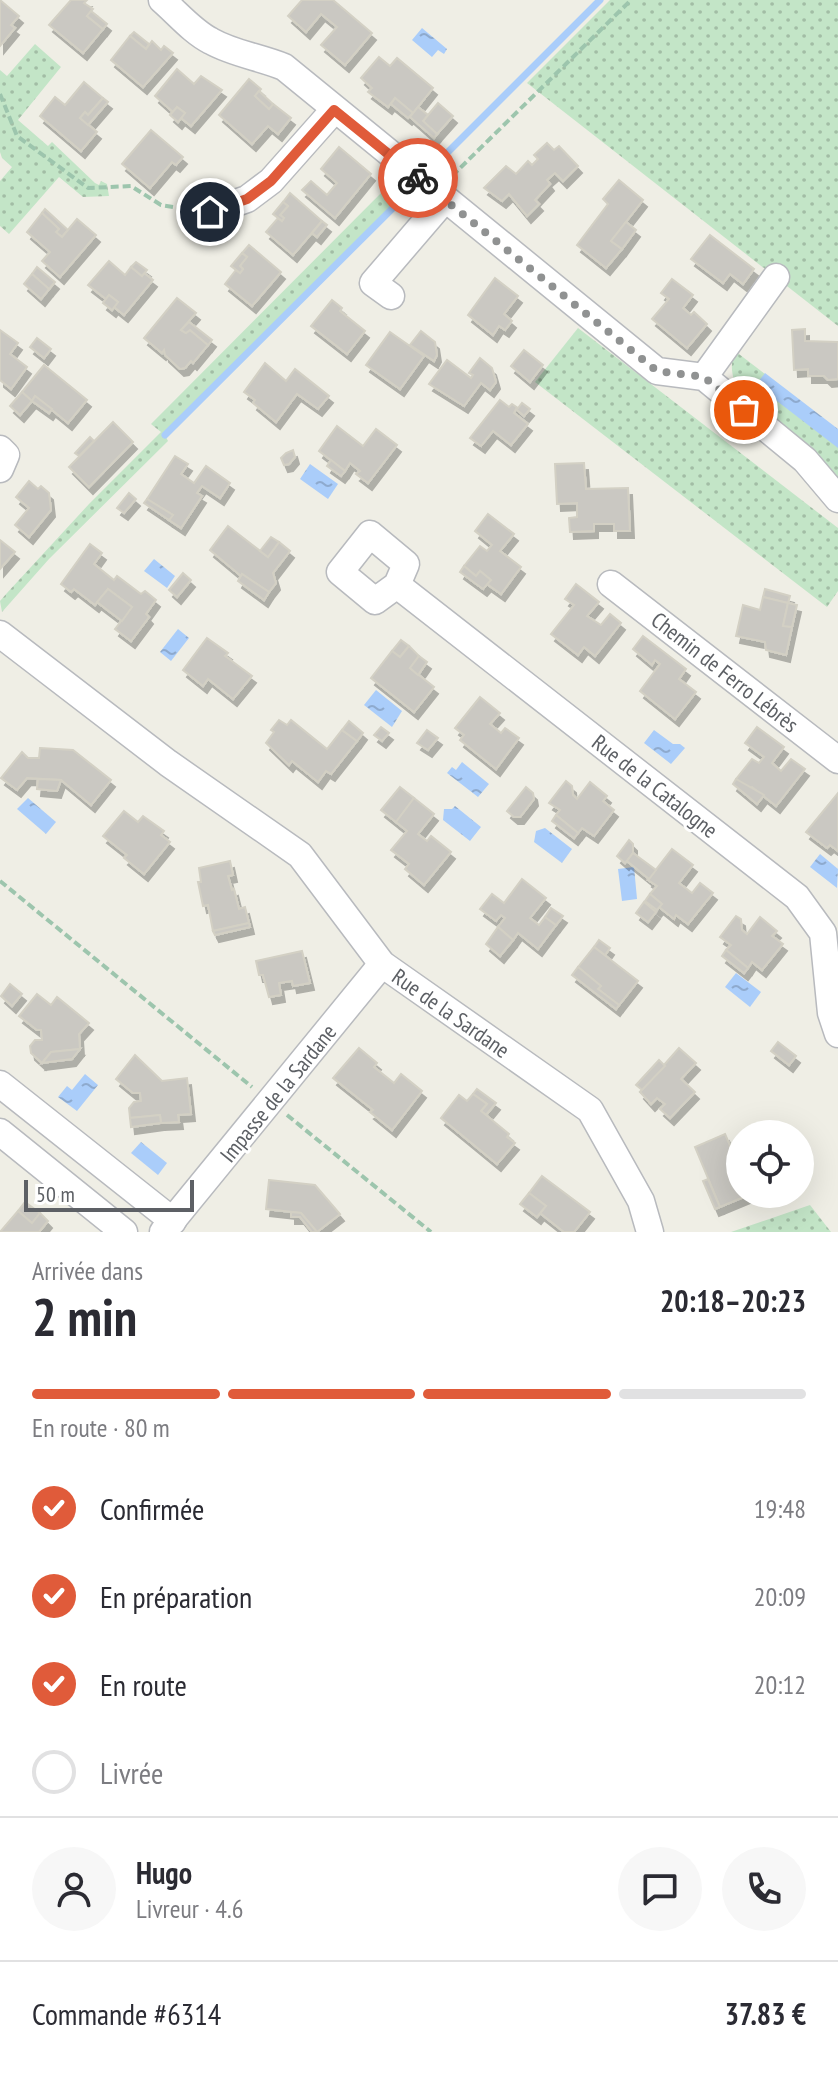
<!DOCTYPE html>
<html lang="fr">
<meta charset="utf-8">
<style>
body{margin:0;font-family:"PT Sans Narrow",sans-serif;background:#f7f7f7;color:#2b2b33;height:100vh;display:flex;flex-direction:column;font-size:30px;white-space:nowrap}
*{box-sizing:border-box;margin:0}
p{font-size:26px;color:#7c7c81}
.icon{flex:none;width:44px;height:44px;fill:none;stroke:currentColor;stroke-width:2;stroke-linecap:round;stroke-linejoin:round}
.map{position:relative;height:1232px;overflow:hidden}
.panel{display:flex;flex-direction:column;background:#fff;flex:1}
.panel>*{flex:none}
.buttons{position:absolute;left:726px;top:1120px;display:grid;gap:16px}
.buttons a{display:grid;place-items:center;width:88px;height:88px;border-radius:50%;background:#fff;box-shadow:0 8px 32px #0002;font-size:40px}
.scale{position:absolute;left:24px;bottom:20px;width:170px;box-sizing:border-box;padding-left:8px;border:4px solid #5d6065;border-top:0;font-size:22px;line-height:28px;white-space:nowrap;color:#5d6065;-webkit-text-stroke:6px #fff;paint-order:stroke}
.pin{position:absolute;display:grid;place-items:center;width:68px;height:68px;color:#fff;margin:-34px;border:4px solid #fff;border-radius:50%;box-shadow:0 2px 8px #0007}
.courier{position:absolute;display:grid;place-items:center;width:80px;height:80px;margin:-40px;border:6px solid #e05b3a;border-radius:50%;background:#fff;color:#222;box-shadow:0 2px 10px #0007}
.overview em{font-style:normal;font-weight:700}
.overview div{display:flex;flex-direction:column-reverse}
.overview{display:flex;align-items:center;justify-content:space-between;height:136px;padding:0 32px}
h1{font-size:52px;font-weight:700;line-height:60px}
.bar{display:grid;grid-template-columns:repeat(4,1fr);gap:12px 8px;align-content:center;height:96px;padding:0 32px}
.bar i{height:10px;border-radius:6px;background:#e1e1e2}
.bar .on{background:#e05b3a}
.bar p{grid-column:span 4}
.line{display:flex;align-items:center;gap:20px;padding:0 32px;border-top:2px solid #e1e1e2}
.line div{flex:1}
.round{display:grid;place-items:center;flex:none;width:84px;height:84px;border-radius:42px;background:#f7f7f7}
ol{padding:0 32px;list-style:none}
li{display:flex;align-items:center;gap:24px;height:88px}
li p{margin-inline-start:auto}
li .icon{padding:8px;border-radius:50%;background:#e05b3a;color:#fff;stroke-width:4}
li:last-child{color:#7c7c81}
li i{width:44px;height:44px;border:4px solid #e1e1e2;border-radius:50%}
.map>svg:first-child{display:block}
</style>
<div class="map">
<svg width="838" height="1232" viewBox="0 0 838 1232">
<defs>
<pattern id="grass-dots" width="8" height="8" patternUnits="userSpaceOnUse" patternTransform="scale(2)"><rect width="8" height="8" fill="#c3e5c7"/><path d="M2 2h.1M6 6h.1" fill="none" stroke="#a2bda5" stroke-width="1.8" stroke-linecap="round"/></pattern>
<pattern id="water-ripples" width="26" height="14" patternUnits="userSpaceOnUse" patternTransform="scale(2)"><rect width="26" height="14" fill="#aacdfa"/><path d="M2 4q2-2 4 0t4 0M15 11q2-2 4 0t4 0" fill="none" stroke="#8eaace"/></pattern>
<filter id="shadow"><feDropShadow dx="4" dy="7" stdDeviation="0" flood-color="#0004"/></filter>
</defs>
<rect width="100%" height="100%" fill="#efeee5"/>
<g fill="url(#grass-dots)">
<path d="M610 0H838V326L527 83Z"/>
<path d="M35 44 61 67 18 120 48 146 52 142 95 183 99 185 101 181 107 184 109 196 83 197 59 177 9 234 0 226V181L12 167 2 158 0 152V70L7 76Z"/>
<path d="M393 181 408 193 165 435 168 441 49 559 2 612 0 601 7 593 89 504 161 432 151 424Z"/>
<path d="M578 328 838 528V591L827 607 535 382Z"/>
<path d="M735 351 838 430V483L741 394C732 381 729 366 735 351Z"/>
<path d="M810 1205 831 1232H731Z"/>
</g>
<g fill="url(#water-ripples)">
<path d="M422 28 447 49 444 54 438 50 432 57 412 40Z"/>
<path d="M765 373 838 429V448L756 385Z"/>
<path d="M310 464 338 484 328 499 300 479Z"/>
<path d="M154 559 175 576 167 588 144 571Z"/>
<path d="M178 629 189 638 171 661 160 652Z"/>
<path d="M376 690 402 711 392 727 364 705Z"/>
<path d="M654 730 673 744H680L685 748 671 764 644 743Z"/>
<path d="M462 762 489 784 478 797 447 773 452 767 456 770Z"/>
<path d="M28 798 56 822 46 834 17 809Z"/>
<path d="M455 806 481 827 470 841 443 820 444 809H452Z"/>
<path d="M545 828 572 849 562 863 534 842 536 831Z"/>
<path d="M820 854 838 869 837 888 810 867Z"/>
<path d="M634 867 637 899 622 901 618 869Z"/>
<path d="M736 973 761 992 750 1007 725 987Z"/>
<path d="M85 1074 98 1085 77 1111 58 1097 67 1086 72 1090Z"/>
<path d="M141 1142 167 1163 158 1175 131 1153Z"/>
</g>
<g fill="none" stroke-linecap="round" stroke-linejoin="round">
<g stroke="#aacdfa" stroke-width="7">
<path d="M431 169 600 0"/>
<path d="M165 435 408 193"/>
</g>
</g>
<g fill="#cac8c2" stroke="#d3d0c4" stroke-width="2" filter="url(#shadow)">
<path d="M0 0 19 16 11 25 15 28 0 46Z"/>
<path d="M71 0H87L84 3 93 9 87 16 103 29 83 53 49 25Z"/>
<path d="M302 0H333L372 33 345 65 321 45 337 27 321 14 306 32 288 16Z"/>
<path d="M91 11 107 24 103 29 87 16Z"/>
<path d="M134 32 149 44 146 49 130 36Z"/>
<path d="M130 36 146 49 152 41 161 50 164 46 173 53 143 87 111 60Z"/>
<path d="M379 57 390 66 397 58 433 88 413 113 395 98 388 107 368 92 372 88 361 78Z"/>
<path d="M177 69 194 84 201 76 222 90 191 126 181 118 185 113 177 107 173 112 155 96Z"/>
<path d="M249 79 261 89 255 96 269 109 273 104 291 118 278 134 268 126 252 144 219 115Z"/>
<path d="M84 82 103 98 88 115 85 112 80 118 97 132 81 151 40 116 55 97 65 105Z"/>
<path d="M259 91 273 104 269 109 255 96Z"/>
<path d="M103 98 108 102 88 125 80 118 85 112 88 115Z"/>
<path d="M395 98 413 113 408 118 391 104Z"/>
<path d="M438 103 453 116 437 134 423 121Z"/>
<path d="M177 107 185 113 178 122 170 115Z"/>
<path d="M418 107 428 115 423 121 437 134 434 138 410 117Z"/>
<path d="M151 130 183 157 176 165 172 162 150 188 122 164Z"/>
<path d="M547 143 554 150 559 146 578 166 563 181 555 173 547 180 550 184 535 200 539 204 527 216 509 194 502 201 484 188 506 166 516 174 528 161 532 165 538 159 534 155Z"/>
<path d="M339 147 371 174 335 218 302 190 311 181 327 195 337 183 321 169Z"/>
<path d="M619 180 643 200 611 241 622 249 606 268 577 245 608 204 603 199Z"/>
<path d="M290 193 322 221 293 255 266 232 278 218 282 221 284 218 280 215 288 206 283 202Z"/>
<path d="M283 202 288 206 280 215 284 218 282 221 273 214Z"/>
<path d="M45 209 68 230 62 237 56 232 59 229 42 213Z"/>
<path d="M42 213 59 229 56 232 62 237 77 219 96 235 60 277 42 261 50 252 27 232Z"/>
<path d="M322 221 327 225 317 237 312 233Z"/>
<path d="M626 222 636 230 622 249 611 241Z"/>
<path d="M710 235 754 269 743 284 730 274 723 283 691 259Z"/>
<path d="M249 245 281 272 252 306 225 284 236 270 240 273 243 269 240 266 247 257 242 253Z"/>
<path d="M242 253 247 257 240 266 243 269 240 273 231 266Z"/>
<path d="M109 261 125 275 131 267 142 276 144 273 153 280 124 315 114 307 118 302 109 295 106 299 88 285Z"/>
<path d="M136 262 147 270 142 276 131 267Z"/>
<path d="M37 267 55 282 49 289 32 274Z"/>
<path d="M32 274 49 289 41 299 24 284Z"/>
<path d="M495 278 518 296 504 314 512 321 505 330 499 326 493 335 468 315Z"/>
<path d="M672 279 693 295 683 308 691 315 694 312 707 324 687 348 652 319 669 299 661 293Z"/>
<path d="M109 295 118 302 112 310 103 303Z"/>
<path d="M177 298 196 313 181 330 186 333 190 330 208 345 193 363 191 361 185 368 180 369 165 355 164 350 162 353 144 338Z"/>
<path d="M332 300 342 308 340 311 365 331 347 354 311 326Z"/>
<path d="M189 322 212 340 208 345 190 330 186 333 181 330Z"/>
<path d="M805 329V341L838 342V379L828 380 824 376H808V369L794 370 792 330Z"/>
<path d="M0 330 18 343 10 354 27 367 11 389 0 380Z"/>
<path d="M421 331 435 342 437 355 434 361 410 345Z"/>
<path d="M390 332 424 356 400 389 366 365Z"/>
<path d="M37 338 51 349 44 358 30 347Z"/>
<path d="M524 350 543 365 530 382 511 366Z"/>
<path d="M480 358 492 368 496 382 490 390 481 383 464 406 429 384 447 360 471 378 473 375 469 373Z"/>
<path d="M265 363 286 381 295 369 329 396 318 409 297 394 276 422 253 403 255 400 244 392Z"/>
<path d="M44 365 87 400 68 423 35 396 32 401 22 392Z"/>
<path d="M22 392 32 401 20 415 10 406Z"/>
<path d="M35 396 52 409 49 413 32 401Z"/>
<path d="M500 400 509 407 512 404 518 408 522 403 530 409 524 416 516 409 514 413 528 424 511 445 493 431 481 446 470 438Z"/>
<path d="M113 422 133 442 89 487 69 467Z"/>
<path d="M337 426 363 446 376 429 397 445 368 483 356 474 360 471 350 463 345 471 319 451Z"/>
<path d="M90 437 94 441 79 456 75 453Z"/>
<path d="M293 450 295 457 289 464 284 465 281 458 286 453Z"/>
<path d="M175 456 188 464 181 474 194 483 206 466 230 483 220 498 202 486 197 493 202 496 181 528 169 520 173 515 147 499Z"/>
<path d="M331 460 345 471 341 476 327 466Z"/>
<path d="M584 463 586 489 628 488 630 531H614V524H594V531L570 532 569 518 577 517V503L557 504 555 464Z"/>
<path d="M29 481 38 489 41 486 49 493 51 510 29 537 15 525 29 508 16 497Z"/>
<path d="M129 493 136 499 124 513 117 508Z"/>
<path d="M147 499 173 515 169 520 144 503Z"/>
<path d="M488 514 514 534 500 551 521 567 501 594 487 584 491 580 480 571 476 576 464 566 480 546 487 551 492 545 475 531Z"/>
<path d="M228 526 268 557 279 542 290 551 273 573 276 583 269 592 242 574 241 576 210 550Z"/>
<path d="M271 537 279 542 268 557 260 551Z"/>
<path d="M0 540 15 552 0 569Z"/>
<path d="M90 544 102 553 94 564 114 580 117 576 141 594 145 591 156 600 146 614 149 617 131 641 115 629 132 607 108 589 95 605 74 589 71 592 61 584Z"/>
<path d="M464 566 476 576 480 571 491 580 483 589 460 572Z"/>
<path d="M183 573 191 580 177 597 169 590Z"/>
<path d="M242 574 269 592 264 600 238 581Z"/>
<path d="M576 584 599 602 587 616 601 625 610 614 621 623 595 656 584 647 578 655 551 634 574 605 565 599Z"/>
<path d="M108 589 132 607 122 621 97 602Z"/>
<path d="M765 589 790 596 788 603 763 597Z"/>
<path d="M763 597 788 603 783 626 792 627 786 655 766 650 765 642 736 636 743 605 760 610Z"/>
<path d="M788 603 797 605 792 627 783 626Z"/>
<path d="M643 636 686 669 679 679 696 692 675 719 640 691 660 664 655 660 652 665 633 649Z"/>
<path d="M207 638 228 653 225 656 252 676 233 699 208 679 203 686 183 670Z"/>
<path d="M401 640 409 646 400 657 392 651Z"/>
<path d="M409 646 419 656 410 668 434 687 414 712 371 678 392 651 400 657Z"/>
<path d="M419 656 427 662 418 675 410 668Z"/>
<path d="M480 697 500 713 490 724 501 733 505 728 519 738 496 769 460 740 464 735 455 728Z"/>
<path d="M279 720 287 725 291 720 327 749 342 730 357 741 331 774 326 771 318 782 292 761 289 765 266 743 274 732 271 730Z"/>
<path d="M349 721 363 733 357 741 342 730Z"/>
<path d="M381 727 389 733 382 741 374 735Z"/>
<path d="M757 727 784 747 772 763 781 771 791 759 805 769 776 806 752 787 747 788 736 779 752 759 759 763 764 757 745 743Z"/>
<path d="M427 730 438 738 428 750 417 743Z"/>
<path d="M40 748 73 750 111 780 91 805 61 780 27 778 17 790 1 778 22 752 28 758H39Z"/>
<path d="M38 779 61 780 57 791 37 789Z"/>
<path d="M736 779 764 795 757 804 733 784Z"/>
<path d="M566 781 572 786 573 795 577 799 590 782 607 796 603 801 614 810 594 836 582 828 578 833 556 815 560 810 549 803Z"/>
<path d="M400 787 414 798 396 822 381 810Z"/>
<path d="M526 787 533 793 534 799 520 817H514L507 811Z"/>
<path d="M838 793V851L830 845 827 848 806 832Z"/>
<path d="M414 798 434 814 418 834 427 841 431 836 451 852 424 885 405 869 409 864 391 850 407 831 396 822Z"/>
<path d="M124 811 138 822 143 816 164 831 161 835 170 842 144 874 124 858 127 855 103 836Z"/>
<path d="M556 815 578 833 574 838 552 821Z"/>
<path d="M629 840 633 844V853L625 863 617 856Z"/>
<path d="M672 849 693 865 679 883 692 893 700 883 713 893 688 924 676 915 674 919 659 907 662 904 650 894 657 886 648 880Z"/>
<path d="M633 853 656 870 649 879 627 861Z"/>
<path d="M230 861 233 875 228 876 232 890 234 889 239 909 245 907 249 923 213 931 208 905 203 906 198 882H201L199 868Z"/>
<path d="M522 879 546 898 530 918 539 925 545 917 556 925 538 949 518 933 513 940 498 927 505 918 501 915 496 921 480 909 492 894 504 903Z"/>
<path d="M650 894 662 904 657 910 645 901Z"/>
<path d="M644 902 656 912 648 922 636 913Z"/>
<path d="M551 908 563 916 556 925 545 917Z"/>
<path d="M736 916 741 919 742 930 747 934 760 917 777 931 772 936 783 944 762 970 752 962 748 968 726 950 731 945 720 937Z"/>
<path d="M249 923 250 927 215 935 213 931Z"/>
<path d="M498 927 513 940 500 956 486 944Z"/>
<path d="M599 940 610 948 605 955 594 947Z"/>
<path d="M594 947 638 981 619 1005 598 989 601 986 578 967Z"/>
<path d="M726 950 748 968 744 973 722 956Z"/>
<path d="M302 951 310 983 293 986 292 981 279 983 281 995 269 997 263 975H259L256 961Z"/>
<path d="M578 967 601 986 598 989 619 1005 616 1009 572 975Z"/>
<path d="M10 984 22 994 12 1006 1 996Z"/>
<path d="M37 994 51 1005 57 997 89 1023 79 1034 80 1049 51 1052 42 1063 31 1053 30 1046 35 1040H42L41 1030H37L19 1016Z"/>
<path d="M778 1042 796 1056 789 1065 771 1051Z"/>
<path d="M359 1048 377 1063 374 1067 394 1083 401 1074 422 1091 392 1130 370 1112 373 1110 333 1078Z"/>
<path d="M679 1048 696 1063 681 1079 695 1092 670 1118 660 1109 665 1104 657 1098 651 1104 640 1092Z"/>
<path d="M80 1049 72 1059 42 1063 51 1052Z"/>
<path d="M135 1055 162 1081 187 1078 191 1114 178 1115 179 1122 161 1123 160 1115 130 1118 129 1108 134 1102 141 1101 140 1093H133L116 1079Z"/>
<path d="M659 1060 665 1066 642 1090 636 1085Z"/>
<path d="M477 1089 496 1103 486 1115 481 1111 487 1104 473 1094Z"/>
<path d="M473 1094 487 1104 481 1111 509 1134 507 1137 515 1143 497 1164 441 1118 459 1095 467 1101Z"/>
<path d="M160 1115 161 1123 131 1127 130 1118Z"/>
<path d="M725 1134 740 1169V1194H751L720 1207 695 1147Z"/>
<path d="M542 1176 590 1212 574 1232H564L540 1213 546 1206 529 1193Z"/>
<path d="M708 1179 720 1207 715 1209 703 1181Z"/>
<path d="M269 1180 315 1185 340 1214 317 1232 301 1213 266 1209Z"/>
<path d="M529 1193 546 1206 537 1217 520 1204Z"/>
<path d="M25 1202 40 1213 32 1223 18 1211Z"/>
<path d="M18 1211 32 1223 40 1213 48 1221 39 1232H0Z"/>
<path d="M291 1212 301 1213 317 1232H312L300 1217H291Z"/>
</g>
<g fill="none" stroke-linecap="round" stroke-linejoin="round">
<defs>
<g id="street">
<path d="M162 0C177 13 193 32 211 41 234 54 260 57 284 67L657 371 704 377 805 460 838 499"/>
<path d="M210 212 247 199 271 181 334 110"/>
<path d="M391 296 373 283 445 199"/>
<path d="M704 377 776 277"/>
<path d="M0 449 6 455 0 469"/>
<path d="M370 534 406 564 397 585 375 601 340 572Z"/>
<path d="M611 584 838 760"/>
<path d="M397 585 797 897 823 933 831 1013 838 1034"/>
<path d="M0 634 168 763 300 855 382 964 590 1110 641 1201 650 1232"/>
<path d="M0 1084 173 1221"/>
<path d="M0 1132 124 1232"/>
<path d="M163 1232 382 964"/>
</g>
</defs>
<use href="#street" stroke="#b8babe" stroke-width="29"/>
<g stroke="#9dc5ad" stroke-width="4" stroke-dasharray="8 4" stroke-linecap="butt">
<path d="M0 94 17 136 88 188 131 186 161 205 186 209"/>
<path d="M452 176 631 0"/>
<path d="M0 881 252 1087"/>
<path d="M287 1115 431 1232"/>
</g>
<use href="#street" stroke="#fff" stroke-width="26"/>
</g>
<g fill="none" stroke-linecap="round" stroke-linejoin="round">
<path stroke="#909292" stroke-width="8" stroke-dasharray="0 14.4" d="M418 178 657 371 704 377 744 410"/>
<path stroke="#e05b3a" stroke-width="10" d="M210 212 247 199 271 181 334 110 418 178"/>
</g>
<g text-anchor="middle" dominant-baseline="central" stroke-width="6" stroke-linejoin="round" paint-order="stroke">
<g font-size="22" fill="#5d6065" stroke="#fff">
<text transform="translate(725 672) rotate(38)">Chemin de Ferro Lébrès</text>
<text transform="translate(655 786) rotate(38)">Rue de la Catalogne</text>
<text transform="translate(451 1013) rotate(35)">Rue de la Sardane</text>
<text transform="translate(278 1093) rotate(-51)">Impasse de la Sardane</text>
</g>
</g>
</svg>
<div class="buttons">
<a><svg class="icon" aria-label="locate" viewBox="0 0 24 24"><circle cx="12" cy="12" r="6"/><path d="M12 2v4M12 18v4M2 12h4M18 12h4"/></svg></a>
</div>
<div class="scale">50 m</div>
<div class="pin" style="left:744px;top:410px;background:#ea580c"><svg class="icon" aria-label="bag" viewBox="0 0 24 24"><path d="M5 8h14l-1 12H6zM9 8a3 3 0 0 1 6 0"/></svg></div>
<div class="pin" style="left:210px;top:212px;background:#1f2937"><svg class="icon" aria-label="home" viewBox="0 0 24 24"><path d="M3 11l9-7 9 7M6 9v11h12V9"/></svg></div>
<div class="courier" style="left:418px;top:178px"><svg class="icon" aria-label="bike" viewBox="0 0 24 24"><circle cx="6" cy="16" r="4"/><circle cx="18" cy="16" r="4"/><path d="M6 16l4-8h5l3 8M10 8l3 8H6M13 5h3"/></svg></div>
</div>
<section class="panel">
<div class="overview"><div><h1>2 min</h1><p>Arrivée dans</p></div><em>20:18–20:23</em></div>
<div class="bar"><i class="on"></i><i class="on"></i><i class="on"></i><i></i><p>En route · 80 m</p></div>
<ol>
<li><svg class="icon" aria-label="check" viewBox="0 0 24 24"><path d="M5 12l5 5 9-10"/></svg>Confirmée<p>19:48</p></li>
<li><svg class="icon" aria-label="check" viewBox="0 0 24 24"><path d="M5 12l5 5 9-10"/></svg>En préparation<p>20:09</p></li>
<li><svg class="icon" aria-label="check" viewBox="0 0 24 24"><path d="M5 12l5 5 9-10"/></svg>En route<p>20:12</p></li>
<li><i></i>Livrée</li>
</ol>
<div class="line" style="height:144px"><a class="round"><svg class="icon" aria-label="person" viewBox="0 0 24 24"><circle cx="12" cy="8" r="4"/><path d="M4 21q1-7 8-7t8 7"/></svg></a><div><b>Hugo</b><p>Livreur · 4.6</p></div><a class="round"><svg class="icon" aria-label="chat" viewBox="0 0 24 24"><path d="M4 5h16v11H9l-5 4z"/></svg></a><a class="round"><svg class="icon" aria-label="phone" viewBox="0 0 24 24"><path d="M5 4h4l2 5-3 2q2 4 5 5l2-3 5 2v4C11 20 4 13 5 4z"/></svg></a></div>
<div class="line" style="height:104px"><div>Commande #6314</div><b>37.83 €</b></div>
</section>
